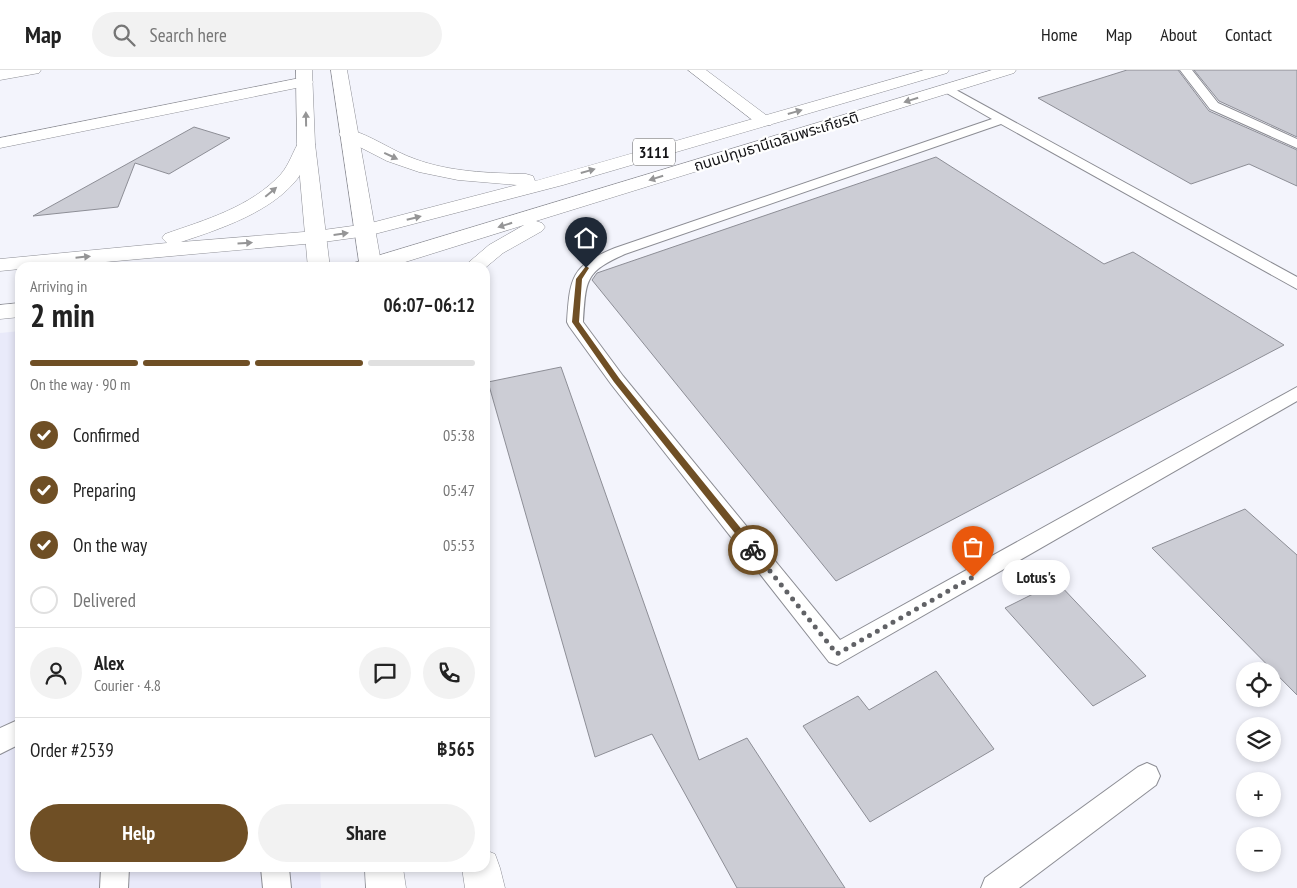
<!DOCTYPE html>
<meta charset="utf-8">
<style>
body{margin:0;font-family:"PT Sans Narrow","Noto Sans Thai",sans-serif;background:#f2f2f2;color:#222;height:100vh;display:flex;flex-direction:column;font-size:19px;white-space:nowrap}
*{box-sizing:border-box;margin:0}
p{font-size:16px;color:#767676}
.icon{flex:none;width:28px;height:28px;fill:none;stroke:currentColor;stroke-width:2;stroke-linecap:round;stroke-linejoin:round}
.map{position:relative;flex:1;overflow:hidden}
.panel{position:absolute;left:15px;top:192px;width:475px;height:610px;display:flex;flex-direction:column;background:#fff;border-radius:15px;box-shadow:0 2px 8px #0003}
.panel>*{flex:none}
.buttons{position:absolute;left:1236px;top:592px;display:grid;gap:10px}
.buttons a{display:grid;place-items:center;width:45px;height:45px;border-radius:50%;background:#fff;box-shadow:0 2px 8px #0003;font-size:25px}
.pin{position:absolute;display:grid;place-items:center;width:42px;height:42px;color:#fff;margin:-51px -21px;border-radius:50% 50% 50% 0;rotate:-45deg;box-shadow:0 0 5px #0007}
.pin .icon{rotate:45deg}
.courier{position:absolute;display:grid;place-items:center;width:50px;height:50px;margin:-25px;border:4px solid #6f4f25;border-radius:50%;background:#fff;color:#222;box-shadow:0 1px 6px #0007}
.bubble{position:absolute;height:35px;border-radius:18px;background:#fff;box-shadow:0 2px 8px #0003;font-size:16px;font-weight:600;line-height:35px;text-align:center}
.summary em{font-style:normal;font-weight:600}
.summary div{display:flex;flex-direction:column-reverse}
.summary{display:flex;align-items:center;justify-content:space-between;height:85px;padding:0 15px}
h1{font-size:32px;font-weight:600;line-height:38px}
.bar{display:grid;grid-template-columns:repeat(4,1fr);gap:8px 5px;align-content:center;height:60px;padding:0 15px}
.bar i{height:6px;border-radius:4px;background:#e0e0e0}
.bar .on{background:#6f4f25}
.bar p{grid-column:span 4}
.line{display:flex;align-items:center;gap:12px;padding:0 15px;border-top:1px solid #e0e0e0}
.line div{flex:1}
.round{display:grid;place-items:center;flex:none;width:52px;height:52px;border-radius:26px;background:#f2f2f2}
ol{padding:0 15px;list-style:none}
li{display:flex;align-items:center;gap:15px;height:55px}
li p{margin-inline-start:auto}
li .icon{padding:5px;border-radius:50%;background:#6f4f25;color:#fff;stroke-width:4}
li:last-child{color:#767676}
li i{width:28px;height:28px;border:2px solid #e0e0e0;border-radius:50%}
.button{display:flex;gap:10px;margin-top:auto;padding:10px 15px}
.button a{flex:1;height:58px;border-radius:30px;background:#6f4f25;color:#fff;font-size:20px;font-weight:600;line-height:58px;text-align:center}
.button a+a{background:#f2f2f2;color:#222}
header{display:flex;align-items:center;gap:30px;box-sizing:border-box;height:70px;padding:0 25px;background:#fff;border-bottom:1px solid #e0e0e0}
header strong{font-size:24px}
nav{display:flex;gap:28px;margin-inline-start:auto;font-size:18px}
.search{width:350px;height:45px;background:#f2f2f2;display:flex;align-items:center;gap:12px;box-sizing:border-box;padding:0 18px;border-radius:28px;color:#767676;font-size:19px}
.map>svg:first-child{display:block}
</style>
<header>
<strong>Map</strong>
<div class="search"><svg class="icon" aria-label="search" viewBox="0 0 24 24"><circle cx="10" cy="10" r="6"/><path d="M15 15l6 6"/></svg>Search here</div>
<nav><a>Home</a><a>Map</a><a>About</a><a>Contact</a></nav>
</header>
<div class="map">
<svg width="1297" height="818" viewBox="0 0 1297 818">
<rect width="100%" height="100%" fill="#f3f4fc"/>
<path fill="#e9eafa" d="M20 261V798H320L321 818H0V263Z"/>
<g fill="#cccdd5" stroke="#8d8e96">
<path d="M1127 0H1178L1209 41 1297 80V116L1249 94 1191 114 1038 28Z"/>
<path d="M1194 0H1297V67L1219 31Z"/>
<path d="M194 57 230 68 169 104 135 93 118 137 33 146Z"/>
<path d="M936 87 1104 194 1133 182 1284 275 836 511 592 210 597 203Z"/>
<path d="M561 297 699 690 747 668 845 818H737L652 664 595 687 488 312Z"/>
<path d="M1245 439 1297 485V625L1152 478Z"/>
<path d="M1057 512 1146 606 1093 636 1005 538Z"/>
<path d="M936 601 994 679 870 752 803 656 858 626 869 640Z"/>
</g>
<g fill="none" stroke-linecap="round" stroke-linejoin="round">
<defs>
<g id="lane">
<path d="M1180 0H1192L1218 33 1297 69V78L1210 39Z"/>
<path d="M947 15 1297 207V219L1001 54 625 184C585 202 586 209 583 252L623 306 840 570 1297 317V331L837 595 829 592 611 314 569 256 567 252C570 207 571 196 615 178L992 49 943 21 941 19 943 17Z"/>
<path d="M20 649V674L0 684V658Z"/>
<path d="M1147 693 1156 697 1160 706 1156 715 1019 818H981L985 808 1138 697Z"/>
<path d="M101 798H129L128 818H100Z"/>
<path d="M261 798H289L291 818H263Z"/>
</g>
<g id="street">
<path d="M0 0H41L39 3 0 10Z"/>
<path d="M688 0H706L774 51 771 55H759Z"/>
<path d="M305 7 311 9 313 12 311 15 0 78V68Z"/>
</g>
<g id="secondary">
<path d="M296 0H312L315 74 330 198H308L297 74Z"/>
<path d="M331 0H347L382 198H360Z"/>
<path d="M485 780 495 784 500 798 505 818H465L462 798H485Z"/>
<path d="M365 798H403L406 818H366Z"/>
</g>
<g id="primary">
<path d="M924 0H949L947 3 563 115 367 166 316 173 39 198H20V199L0 201V189L167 173 162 168 165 164C205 150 251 137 281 104 289 95 293 81 300 70L306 69 312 70 315 74C310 85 305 98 298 108 272 142 220 159 181 172L316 161 367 154 517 115 458 110 419 102 387 91 342 68 339 64 342 60 348 59C371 65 392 81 415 89 450 102 489 103 526 104L533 106 535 111Z"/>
<path d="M992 0H1016L1014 3 536 151 542 153 545 157 542 161 503 183 485 198H462L489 175 524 155 386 198H352L354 193Z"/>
<path d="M20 233V247L0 249V235Z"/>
</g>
</defs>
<use href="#lane" stroke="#8c8d94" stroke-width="2"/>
<use href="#street" stroke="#8c8d94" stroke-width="1"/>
<use href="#secondary" stroke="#8c8d94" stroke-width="1"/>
<use href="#primary" stroke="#8c8d94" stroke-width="1"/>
<use href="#lane" fill="#fff" fill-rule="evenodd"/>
<use href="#street" fill="#fff" fill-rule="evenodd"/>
<use href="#secondary" fill="#fff" fill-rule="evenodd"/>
<use href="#primary" fill="#fff" fill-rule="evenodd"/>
</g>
<defs><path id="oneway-solid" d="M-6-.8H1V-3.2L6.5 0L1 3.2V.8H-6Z" transform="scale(1.25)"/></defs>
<g fill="#959596">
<use href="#oneway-solid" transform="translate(911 30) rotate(163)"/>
<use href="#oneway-solid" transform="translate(795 42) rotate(-16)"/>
<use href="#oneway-solid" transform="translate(306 49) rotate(-91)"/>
<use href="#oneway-solid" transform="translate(391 86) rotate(25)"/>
<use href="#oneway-solid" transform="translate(588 101) rotate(-16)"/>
<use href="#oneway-solid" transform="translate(656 108) rotate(163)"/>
<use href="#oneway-solid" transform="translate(271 122) rotate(-40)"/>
<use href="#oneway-solid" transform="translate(414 148) rotate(-14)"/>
<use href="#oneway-solid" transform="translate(505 155) rotate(163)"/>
<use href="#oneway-solid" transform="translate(341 164) rotate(-8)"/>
<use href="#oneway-solid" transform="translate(245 173) rotate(-4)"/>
<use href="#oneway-solid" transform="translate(83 187) rotate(-6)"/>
</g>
<path fill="#6f4f25" d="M586 196 589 198 582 209 579 252 619 308 756 477V482H750L614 312 572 252 576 209Z"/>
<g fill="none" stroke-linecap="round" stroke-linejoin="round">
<path stroke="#616266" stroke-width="5" stroke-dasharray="0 9" d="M753 480 837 584 973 507"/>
</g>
<g text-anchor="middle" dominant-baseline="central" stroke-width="4.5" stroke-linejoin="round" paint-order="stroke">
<g font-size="15" fill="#131316" stroke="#fff">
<text transform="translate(776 71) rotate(-17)">ถนนปทุมธานีเฉลิมพระเกียรติ</text>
</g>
<rect fill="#fff" stroke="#5a5a5c" stroke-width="1" x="633" y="68.5" width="42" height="27" rx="4"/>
<g font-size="16" font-weight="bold" fill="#131316">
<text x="654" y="82">3111</text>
</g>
</g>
</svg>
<div class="buttons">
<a><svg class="icon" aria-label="locate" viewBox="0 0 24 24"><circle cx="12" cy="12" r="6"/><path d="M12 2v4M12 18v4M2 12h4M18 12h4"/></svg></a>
<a><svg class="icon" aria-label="layers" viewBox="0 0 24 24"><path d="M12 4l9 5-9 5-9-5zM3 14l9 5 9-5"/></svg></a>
<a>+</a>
<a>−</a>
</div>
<div class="pin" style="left:973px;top:507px;background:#ea580c"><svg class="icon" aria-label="bag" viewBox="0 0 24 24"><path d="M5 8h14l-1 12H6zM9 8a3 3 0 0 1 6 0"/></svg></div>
<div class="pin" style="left:586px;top:198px;background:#1f2937"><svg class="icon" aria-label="home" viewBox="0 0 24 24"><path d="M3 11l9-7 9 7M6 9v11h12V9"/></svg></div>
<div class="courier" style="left:753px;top:480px"><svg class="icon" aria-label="bike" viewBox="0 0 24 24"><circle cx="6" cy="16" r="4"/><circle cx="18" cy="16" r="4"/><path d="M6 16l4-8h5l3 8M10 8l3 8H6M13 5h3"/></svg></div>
<div class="bubble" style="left:1002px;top:490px;width:68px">Lotus's</div>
<section class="panel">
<div class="summary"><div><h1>2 min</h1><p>Arriving in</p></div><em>06:07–06:12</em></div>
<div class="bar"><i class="on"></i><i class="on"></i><i class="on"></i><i></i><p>On the way · 90 m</p></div>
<ol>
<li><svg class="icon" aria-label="check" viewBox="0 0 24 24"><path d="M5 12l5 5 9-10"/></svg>Confirmed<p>05:38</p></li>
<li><svg class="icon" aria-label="check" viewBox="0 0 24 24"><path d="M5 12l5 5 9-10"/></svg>Preparing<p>05:47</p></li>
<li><svg class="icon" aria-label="check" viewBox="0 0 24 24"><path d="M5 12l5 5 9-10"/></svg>On the way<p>05:53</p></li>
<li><i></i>Delivered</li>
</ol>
<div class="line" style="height:90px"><a class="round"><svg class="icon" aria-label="person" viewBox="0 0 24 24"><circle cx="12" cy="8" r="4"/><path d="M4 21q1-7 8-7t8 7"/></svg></a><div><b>Alex</b><p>Courier · 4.8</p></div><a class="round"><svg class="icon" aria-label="chat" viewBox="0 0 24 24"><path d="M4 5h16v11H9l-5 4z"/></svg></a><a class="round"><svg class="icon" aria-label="phone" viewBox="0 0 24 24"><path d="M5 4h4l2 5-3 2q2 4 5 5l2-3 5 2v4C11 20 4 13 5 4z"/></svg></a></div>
<div class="line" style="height:65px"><div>Order #2539</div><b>฿565</b></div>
<div class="button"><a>Help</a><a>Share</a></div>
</section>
</div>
